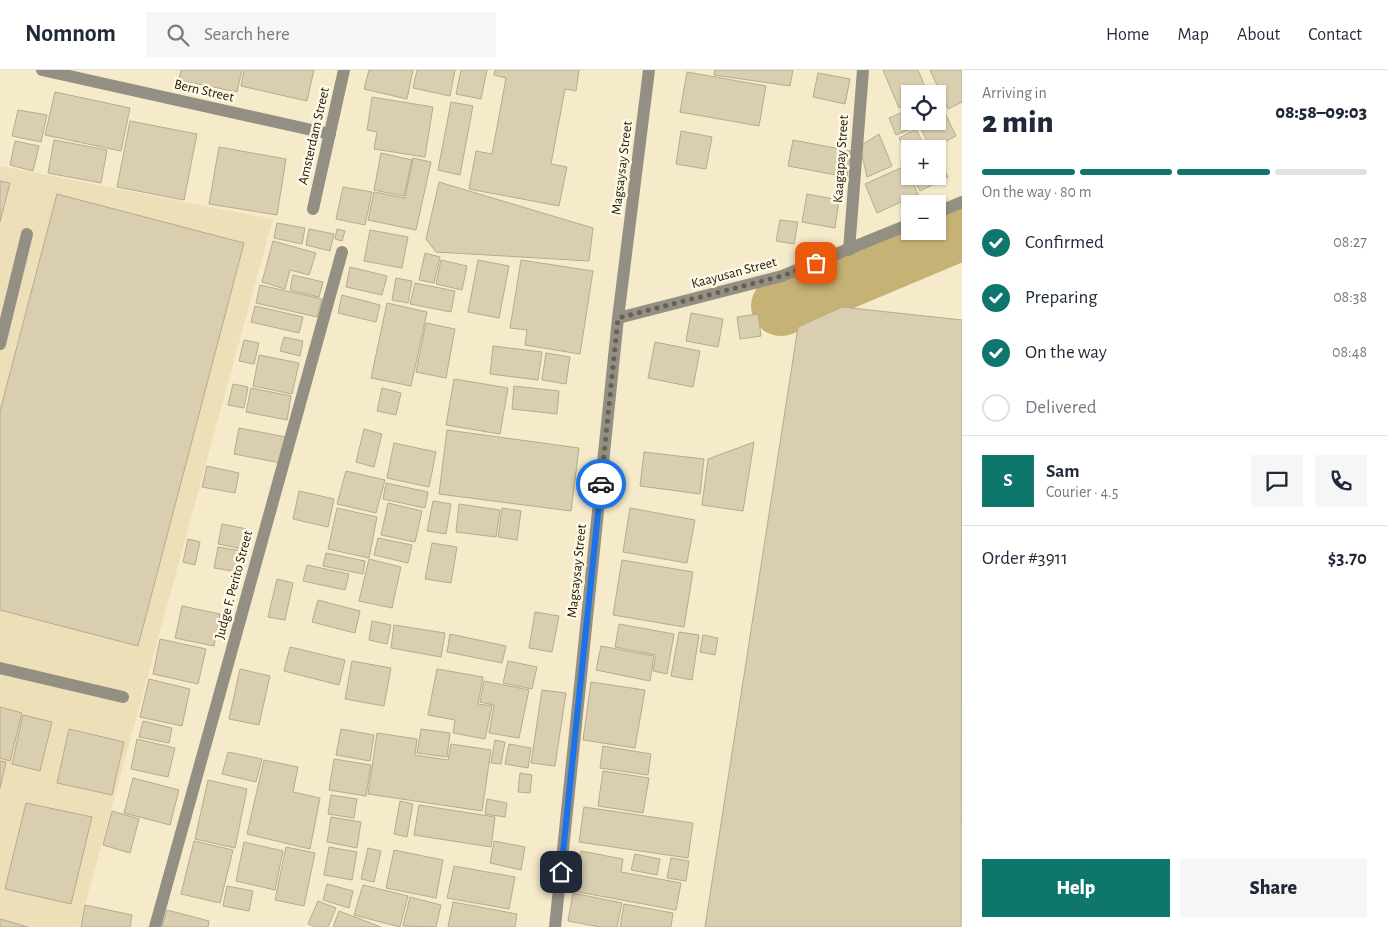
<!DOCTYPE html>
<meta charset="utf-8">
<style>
body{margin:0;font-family:"Alegreya Sans",sans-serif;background:#f6f6f7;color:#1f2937;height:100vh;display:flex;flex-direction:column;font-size:19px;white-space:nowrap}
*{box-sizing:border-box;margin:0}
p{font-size:16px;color:#747a83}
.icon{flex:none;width:28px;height:28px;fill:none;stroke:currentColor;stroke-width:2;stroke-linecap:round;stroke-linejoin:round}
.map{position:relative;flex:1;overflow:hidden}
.panel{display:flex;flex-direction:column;background:#fff;width:425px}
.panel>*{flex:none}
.controls{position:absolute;left:901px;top:15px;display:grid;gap:10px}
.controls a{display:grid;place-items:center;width:45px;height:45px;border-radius:0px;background:#fff;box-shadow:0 1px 4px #0004;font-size:25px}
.pin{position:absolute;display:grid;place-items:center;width:42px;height:42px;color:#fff;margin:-21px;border-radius:10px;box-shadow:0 2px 8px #0006}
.courier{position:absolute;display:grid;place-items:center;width:50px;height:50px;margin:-25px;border:4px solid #1a73e8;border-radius:50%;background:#fff;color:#222;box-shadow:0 1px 6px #0007}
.head em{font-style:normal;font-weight:800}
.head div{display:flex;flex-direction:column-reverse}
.head{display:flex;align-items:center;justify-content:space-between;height:85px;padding:0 20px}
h1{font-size:32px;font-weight:800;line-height:38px}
.bar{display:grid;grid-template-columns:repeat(4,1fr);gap:8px 5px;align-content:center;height:60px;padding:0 20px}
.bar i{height:6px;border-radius:4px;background:#e0e1e3}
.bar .current{background:#0f766e}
.bar p{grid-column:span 4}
.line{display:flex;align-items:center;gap:12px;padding:0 20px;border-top:1px solid #e0e1e3}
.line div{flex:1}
.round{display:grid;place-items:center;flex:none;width:52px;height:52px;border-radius:0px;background:#f6f6f7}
ol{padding:0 20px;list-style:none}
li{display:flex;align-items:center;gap:15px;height:55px}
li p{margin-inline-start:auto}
li .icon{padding:5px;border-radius:50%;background:#0f766e;color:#fff;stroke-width:4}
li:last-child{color:#747a83}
li i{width:28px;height:28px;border:2px solid #e0e1e3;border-radius:50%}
.button{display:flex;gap:10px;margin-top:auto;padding:10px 20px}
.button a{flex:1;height:58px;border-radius:0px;background:#0f766e;color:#fff;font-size:20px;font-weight:800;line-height:58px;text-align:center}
.button a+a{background:#f6f6f7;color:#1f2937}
header{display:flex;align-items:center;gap:30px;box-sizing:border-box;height:70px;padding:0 25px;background:#fff;border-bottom:1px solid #e0e1e3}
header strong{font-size:24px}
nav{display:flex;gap:28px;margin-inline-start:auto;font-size:18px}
.search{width:350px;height:45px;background:#f6f6f7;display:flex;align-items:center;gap:12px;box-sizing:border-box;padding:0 18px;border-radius:0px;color:#747a83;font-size:19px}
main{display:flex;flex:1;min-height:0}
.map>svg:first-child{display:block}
</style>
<header>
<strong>Nomnom</strong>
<div class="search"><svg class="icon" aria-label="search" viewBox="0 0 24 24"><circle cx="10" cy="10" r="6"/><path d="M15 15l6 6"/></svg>Search here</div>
<nav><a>Home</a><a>Map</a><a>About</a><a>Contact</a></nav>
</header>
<main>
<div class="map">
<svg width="962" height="857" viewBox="0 0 962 857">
<rect width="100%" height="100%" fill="#f5ebcb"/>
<path fill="#ede0b9" d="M0 96 273 149 79 857H0Z"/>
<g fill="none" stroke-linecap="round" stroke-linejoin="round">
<path stroke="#c7b276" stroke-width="60" d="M781 236 962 160"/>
</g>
<g fill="#d9cfb0" stroke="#b5ab8d">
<path d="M181 0H242L237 22 179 10Z"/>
<path d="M244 0H314L307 31 241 16Z"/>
<path d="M369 0H413L407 29 364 19Z"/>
<path d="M417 0H455L450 26 413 18Z"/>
<path d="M461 0H487L481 29 456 24Z"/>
<path d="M495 0H579L576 21 565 19 551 94 567 97 559 136 469 119 476 81 492 84 506 8 494 5Z"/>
<path d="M715 0H793L790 16 714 5Z"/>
<path d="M883 0H918L928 24H910V33L899 38Z"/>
<path d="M930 0H962V32L948 39Z"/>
<path d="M687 2 766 16 759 56 680 42Z"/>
<path d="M818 3 850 9 845 34 813 27Z"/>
<path d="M55 22 130 38 121 81 45 65Z"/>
<path d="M372 27 433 37 425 87 374 79 377 62 367 60Z"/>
<path d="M451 32 473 36 460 105 438 100Z"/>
<path d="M910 39V51H916L918 56 896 65 889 48Z"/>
<path d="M18 40 47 45 41 72 12 66Z"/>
<path d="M944 41 956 66 931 79 918 53 938 51V44Z"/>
<path d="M130 51 197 64 184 130 117 117Z"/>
<path d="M916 59 926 79H910L909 89 899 68Z"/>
<path d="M681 61 712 67 706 99 676 94Z"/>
<path d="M879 64 892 96 867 107 860 76Z"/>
<path d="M54 70 107 80 101 113 48 103Z"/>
<path d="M793 70 851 81 847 107 788 96Z"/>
<path d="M15 71 39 76 33 101 10 95Z"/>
<path d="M219 77 286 89 277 145 209 134Z"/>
<path d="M381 83 412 90 404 126 374 120Z"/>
<path d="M938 87 948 107 920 121 912 106H938Z"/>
<path d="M413 88 431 92 416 160 368 150 374 122 405 128Z"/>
<path d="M905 96 918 124 877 143 865 114Z"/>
<path d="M0 111 10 113 0 152Z"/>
<path d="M439 112 593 158 589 191 436 182 426 169Z"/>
<path d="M343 117 372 122 365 155 336 149Z"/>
<path d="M57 124 244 173 138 576 0 540V341Z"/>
<path d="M807 124 839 130 835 158 802 152Z"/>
<path d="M780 150 798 152 794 174 776 171Z"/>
<path d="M277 153 305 158 302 174 274 168Z"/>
<path d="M309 159 334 164 330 181 306 175Z"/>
<path d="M337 159 345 161 342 171 335 169Z"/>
<path d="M370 160 408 167 402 198 364 191Z"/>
<path d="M273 171 316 183 309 205 290 200 285 219 262 212Z"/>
<path d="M425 183 440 187 434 213 419 210Z"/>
<path d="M441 190 467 196 462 220 436 214Z"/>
<path d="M478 190 509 196 499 248 468 242Z"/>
<path d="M521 190 593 201 580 284 525 275 527 260 510 258Z"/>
<path d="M350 197 387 206 382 225 346 217Z"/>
<path d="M293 205 323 212 319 227 290 220Z"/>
<path d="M396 208 412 211 408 233 392 230Z"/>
<path d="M415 213 455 221 451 242 410 234Z"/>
<path d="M260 215 322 229 317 247 256 233Z"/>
<path d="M342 225 380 235 376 252 338 243Z"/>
<path d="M387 233 427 242 411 316 371 308Z"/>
<path d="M255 236 303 247 299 263 251 252Z"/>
<path d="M842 237 962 250 961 857H705L798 257Z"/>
<path d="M691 243 723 249 718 277 686 271Z"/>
<path d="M758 244 761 266 740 269 737 247Z"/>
<path d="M426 253 455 259 446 308 416 302Z"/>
<path d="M284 267 303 271 300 286 280 281Z"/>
<path d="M244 270 259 273 254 294 239 291Z"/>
<path d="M655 272 700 281 693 317 648 308Z"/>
<path d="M493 276 542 282 538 310 490 304Z"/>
<path d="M546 283 570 287 566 314 542 310Z"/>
<path d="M259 285 299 293 292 324 253 316Z"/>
<path d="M454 309 508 318 500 364 446 355Z"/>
<path d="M233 314 248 317 244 338 228 335Z"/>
<path d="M514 316 559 321 557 344 512 339Z"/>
<path d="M251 318 291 326 287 350 246 342Z"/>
<path d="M382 318 401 323 396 345 377 341Z"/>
<path d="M239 358 286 367 281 393 234 384Z"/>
<path d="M364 359 382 364 374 397 356 392Z"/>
<path d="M447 360 579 378 571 441 439 424Z"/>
<path d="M754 372 743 441 702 435 708 389Z"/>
<path d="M394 373 436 382 429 417 387 408Z"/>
<path d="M644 382 704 389 700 424 640 416Z"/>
<path d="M207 396 239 403 235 423 202 417Z"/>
<path d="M346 401 385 410 376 443 337 434Z"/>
<path d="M386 413 428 422 425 438 383 429Z"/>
<path d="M299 421 334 429 328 457 293 449Z"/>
<path d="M433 431 451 434 446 464 427 461Z"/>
<path d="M388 433 422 441 415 472 381 465Z"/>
<path d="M459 434 500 440 496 467 456 462Z"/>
<path d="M337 438 377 447 369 488 328 479Z"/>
<path d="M502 438 521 441 517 470 498 467Z"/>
<path d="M630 438 695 450 687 493 623 482Z"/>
<path d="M222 454 247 459 243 479 218 474Z"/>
<path d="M378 468 412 475 408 493 374 485Z"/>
<path d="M188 469 200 472 195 495 183 492Z"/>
<path d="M432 473 457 477 451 513 425 509Z"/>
<path d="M218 477 242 481 238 502 214 498Z"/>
<path d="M326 483 365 491 363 504 323 496Z"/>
<path d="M369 489 401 497 392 538 359 531Z"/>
<path d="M622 490 693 502 684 557 613 545Z"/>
<path d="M307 495 349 504 345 520 303 511Z"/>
<path d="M277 509 293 513 285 550 268 547Z"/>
<path d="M318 530 360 541 355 563 312 552Z"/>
<path d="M182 536 220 544 214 576 175 568Z"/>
<path d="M535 542 559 546 552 582 529 578Z"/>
<path d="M372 551 391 555 387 574 369 570Z"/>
<path d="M619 554 674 564 667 604 653 601 656 585 615 577Z"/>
<path d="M394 555 445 563 441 587 391 578Z"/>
<path d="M679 562 699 565 692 610 671 606Z"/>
<path d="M450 564 506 576 502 593 447 582Z"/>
<path d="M703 565 718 568 715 585 700 582Z"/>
<path d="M160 569 206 579 198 614 153 604Z"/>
<path d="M601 576 654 586 650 611 596 600Z"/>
<path d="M290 577 345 590 339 615 284 601Z"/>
<path d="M352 591 391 598 384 636 345 629Z"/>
<path d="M508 591 537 597 532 619 503 613Z"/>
<path d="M240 599 270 606 259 655 229 649Z"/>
<path d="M437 599 483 607 478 634 492 636 485 669 453 663 455 650 428 645Z"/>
<path d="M149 609 190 619 182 656 140 647Z"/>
<path d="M484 611 529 620 519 668 489 663 494 635 480 632Z"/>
<path d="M591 612 645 620 635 678 583 670Z"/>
<path d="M542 620 566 623 555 696 531 693Z"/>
<path d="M0 637 22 643 10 691 0 688Z"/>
<path d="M23 645 52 652 40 701 12 694Z"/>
<path d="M143 651 172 658 169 673 139 667Z"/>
<path d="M69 659 124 672 112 725 57 713Z"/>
<path d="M341 659 374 665 370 691 336 685Z"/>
<path d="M421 659 450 663 447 687 417 683Z"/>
<path d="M377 663 417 669 415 685 448 690 451 674 491 680 482 741 368 724Z"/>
<path d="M137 669 175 678 168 707 131 699Z"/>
<path d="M495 670 505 672 501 694 491 693Z"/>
<path d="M509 674 531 678 528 698 505 694Z"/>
<path d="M603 676 651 684 648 705 600 698Z"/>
<path d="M228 682 262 689 256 712 222 704Z"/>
<path d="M334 689 371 695 366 726 329 720Z"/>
<path d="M264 690 298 697 293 722 320 728 310 779 247 764Z"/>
<path d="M0 691 6 692 0 718Z"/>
<path d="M603 701 649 708 643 743 598 736Z"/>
<path d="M520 703 532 705 530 723 518 722Z"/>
<path d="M133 708 179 720 170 755 124 743Z"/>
<path d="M208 710 247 719 235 778 195 769Z"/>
<path d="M331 725 357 729 354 748 328 744Z"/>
<path d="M487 729 507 733 505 747 485 744Z"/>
<path d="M400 731 413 734 407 767 394 764Z"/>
<path d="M26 733 92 747 71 834 5 819Z"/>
<path d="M419 735 495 747 491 777 414 765Z"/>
<path d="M584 737 693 753 688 788 579 772Z"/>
<path d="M112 741 139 749 130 783 103 775Z"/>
<path d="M331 747 361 752 357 778 327 772Z"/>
<path d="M194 771 233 780 220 833 181 824Z"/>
<path d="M494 771 525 777 521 800 490 793Z"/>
<path d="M244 772 283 781 275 820 236 811Z"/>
<path d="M286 777 315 783 304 836 275 830Z"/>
<path d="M329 777 357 782 352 810 324 805Z"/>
<path d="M368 778 381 781 374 812 361 809Z"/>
<path d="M394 780 443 790 436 828 386 818Z"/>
<path d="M581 781 623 789 621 802 681 813 676 840 573 821Z"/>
<path d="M635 784 660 789 657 805 631 800Z"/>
<path d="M671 788 689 791 686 811 667 808Z"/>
<path d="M454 796 515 807 509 839 447 828Z"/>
<path d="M327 814 353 821 349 838 323 830Z"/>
<path d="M363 815 408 826 400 857 354 845Z"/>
<path d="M227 816 253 821 249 841 223 836Z"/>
<path d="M573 823 622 833 617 857H600L568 851Z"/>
<path d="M410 827 441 835 436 857 403 856Z"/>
<path d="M318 831 336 838 328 857H316L308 854Z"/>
<path d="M453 832 517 844 515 857H448Z"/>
<path d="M624 834 673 843 671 857H620Z"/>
<path d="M85 835 132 845 130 857H81Z"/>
<path d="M167 840 209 851 208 857H162Z"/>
<path d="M339 841 381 857H333Z"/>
<path d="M0 849 28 857H0Z"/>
</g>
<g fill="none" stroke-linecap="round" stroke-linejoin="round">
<g stroke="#938f82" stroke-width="12">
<path d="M42 0 330 64"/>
<path d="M313 139 344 0"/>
<path d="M938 142 962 132"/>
<path d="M849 180 863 0"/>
<path d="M618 248 782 206 910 154"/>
<path d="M0 274 27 164"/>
<path d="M0 598 123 627"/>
<path d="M155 857 342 182"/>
<path d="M555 857 618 248 649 0"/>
</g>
</g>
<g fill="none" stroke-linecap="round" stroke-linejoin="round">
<path stroke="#67624f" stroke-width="5" stroke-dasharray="0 9" d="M601 414 618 248 782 206 816 193"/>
<path stroke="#1a73e8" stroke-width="6" d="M561 802 601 414"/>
</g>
<g text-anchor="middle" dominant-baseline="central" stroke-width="5" stroke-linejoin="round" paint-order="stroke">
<g font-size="14" fill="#1b180c" stroke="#fef8e5">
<text transform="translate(204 21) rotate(13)">Bern Street</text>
<text transform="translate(314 66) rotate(-77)">Amsterdam Street</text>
<text transform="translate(841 89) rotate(-86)">Kaagapay Street</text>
<text transform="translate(622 98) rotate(-83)">Magsaysay Street</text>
<text transform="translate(734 203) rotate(-15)">Kaayusan Street</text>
<text transform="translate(577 501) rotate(-84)">Magsaysay Street</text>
<text transform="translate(234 515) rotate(-75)">Judge F. Perito Street</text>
</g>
</g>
</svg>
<div class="controls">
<a><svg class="icon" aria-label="locate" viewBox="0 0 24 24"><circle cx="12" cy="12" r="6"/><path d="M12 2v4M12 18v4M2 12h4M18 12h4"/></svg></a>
<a>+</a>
<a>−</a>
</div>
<div class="pin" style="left:816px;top:193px;background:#ea580c"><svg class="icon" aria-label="bag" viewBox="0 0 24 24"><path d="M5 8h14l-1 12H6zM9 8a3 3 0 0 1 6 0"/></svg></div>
<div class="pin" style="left:561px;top:802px;background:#1f2937"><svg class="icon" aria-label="home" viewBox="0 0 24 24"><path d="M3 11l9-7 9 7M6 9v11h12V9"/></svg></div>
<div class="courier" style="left:601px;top:414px"><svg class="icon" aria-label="car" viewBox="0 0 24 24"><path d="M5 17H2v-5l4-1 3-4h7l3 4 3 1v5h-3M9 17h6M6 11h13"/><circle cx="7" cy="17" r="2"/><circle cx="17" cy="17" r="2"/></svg></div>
</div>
<section class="panel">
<div class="head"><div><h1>2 min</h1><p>Arriving in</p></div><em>08:58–09:03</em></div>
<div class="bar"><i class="current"></i><i class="current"></i><i class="current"></i><i></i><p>On the way · 80 m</p></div>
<ol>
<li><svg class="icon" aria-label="check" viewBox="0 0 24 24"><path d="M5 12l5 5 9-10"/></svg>Confirmed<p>08:27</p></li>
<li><svg class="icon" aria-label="check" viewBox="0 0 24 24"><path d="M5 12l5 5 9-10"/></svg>Preparing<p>08:38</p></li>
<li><svg class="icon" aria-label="check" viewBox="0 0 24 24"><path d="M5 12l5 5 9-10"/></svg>On the way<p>08:48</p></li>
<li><i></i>Delivered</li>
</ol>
<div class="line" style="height:90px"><b class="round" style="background:#0f766e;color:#fff">S</b><div><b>Sam</b><p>Courier · 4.5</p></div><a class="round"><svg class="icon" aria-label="chat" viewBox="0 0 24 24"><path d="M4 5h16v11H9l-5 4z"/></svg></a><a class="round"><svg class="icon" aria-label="phone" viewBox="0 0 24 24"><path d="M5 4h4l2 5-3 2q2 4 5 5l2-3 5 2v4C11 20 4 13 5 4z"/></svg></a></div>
<div class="line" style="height:65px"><div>Order #3911</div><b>$3.70</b></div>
<div class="button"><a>Help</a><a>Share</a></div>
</section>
</main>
